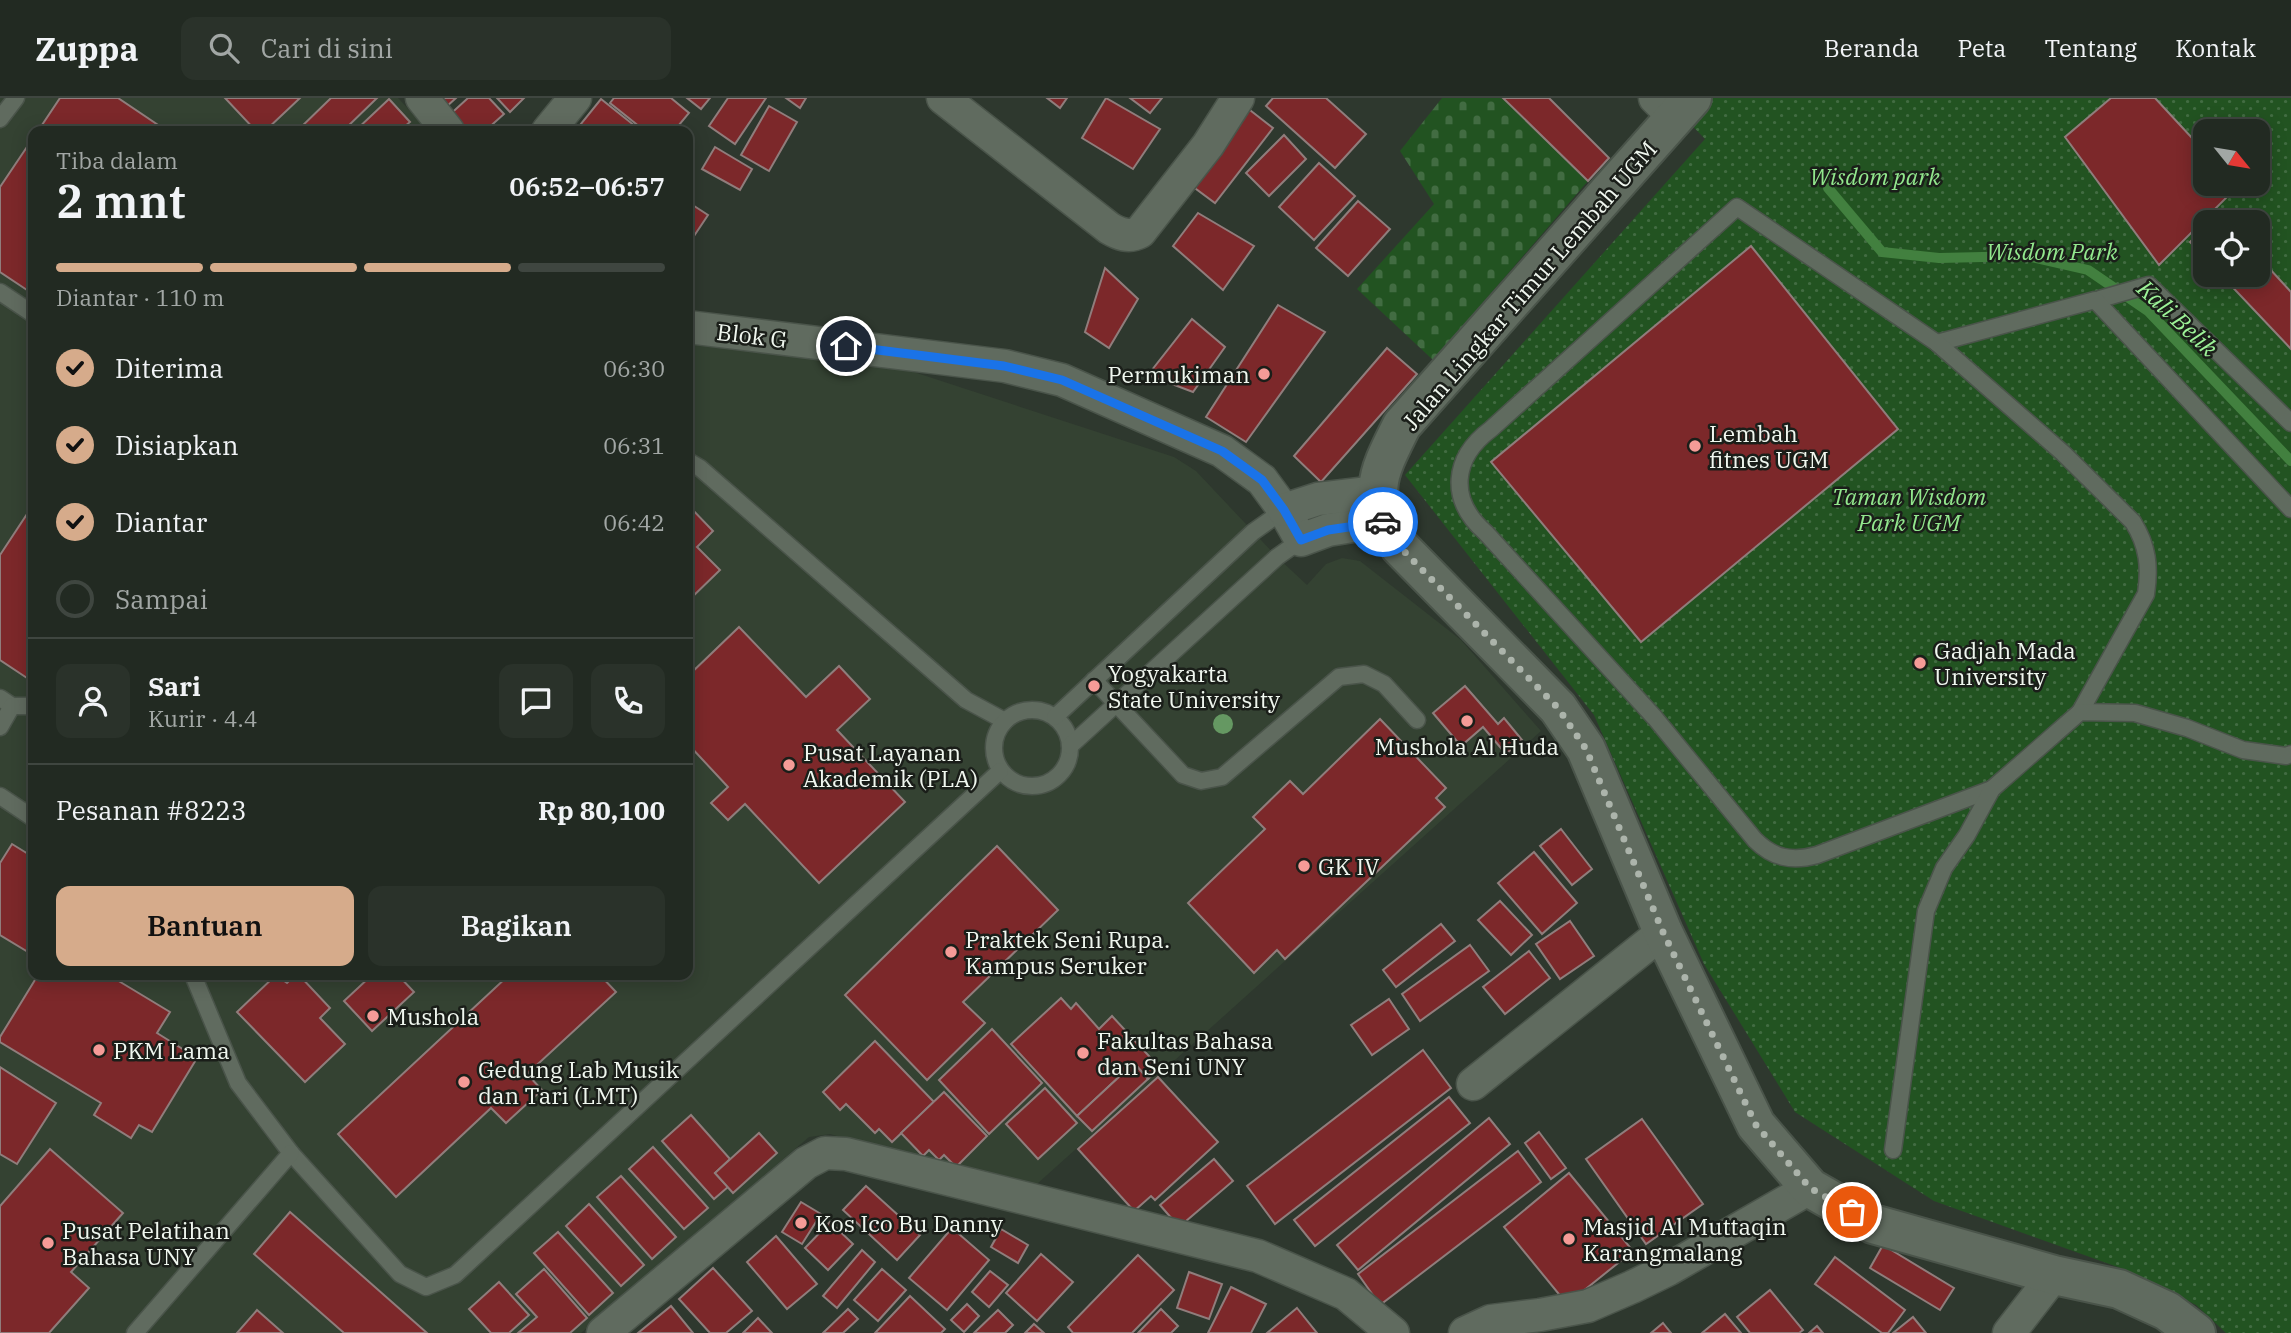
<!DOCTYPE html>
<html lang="id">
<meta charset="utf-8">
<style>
body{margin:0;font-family:"IBM Plex Serif",serif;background:#2a322a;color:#f1f3f6;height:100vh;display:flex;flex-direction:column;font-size:26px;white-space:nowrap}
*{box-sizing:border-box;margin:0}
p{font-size:23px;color:#a2a7a5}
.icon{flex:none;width:38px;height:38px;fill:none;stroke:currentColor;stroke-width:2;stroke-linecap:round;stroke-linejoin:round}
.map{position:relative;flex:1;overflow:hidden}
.panel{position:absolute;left:28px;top:28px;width:665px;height:854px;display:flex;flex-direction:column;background:#222a22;border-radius:14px;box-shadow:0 4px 18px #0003,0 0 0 2px #3f4640}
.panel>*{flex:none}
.needle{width:46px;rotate:120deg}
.controls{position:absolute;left:2193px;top:21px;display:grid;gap:14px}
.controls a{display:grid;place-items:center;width:77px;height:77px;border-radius:14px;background:#222a22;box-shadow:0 4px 18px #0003,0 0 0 2px #3f4640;font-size:35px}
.pin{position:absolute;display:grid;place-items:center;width:60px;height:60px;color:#fff;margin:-30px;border:4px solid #fff;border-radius:50%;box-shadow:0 2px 7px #0007}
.courier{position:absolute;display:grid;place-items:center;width:70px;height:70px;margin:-35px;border:5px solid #1a73e8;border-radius:50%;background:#fff;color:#222;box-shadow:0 2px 9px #0007}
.head em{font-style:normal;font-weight:600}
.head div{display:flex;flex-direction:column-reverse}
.head{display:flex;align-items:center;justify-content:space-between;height:119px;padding:0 28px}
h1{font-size:46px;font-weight:600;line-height:52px}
.bar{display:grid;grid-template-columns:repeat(4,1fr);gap:10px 7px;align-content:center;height:84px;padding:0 28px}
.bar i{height:9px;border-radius:5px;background:#3f4640}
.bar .active{background:#d6ab8b}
.bar p{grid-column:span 4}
.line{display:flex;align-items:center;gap:18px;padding:0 28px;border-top:2px solid #3f4640}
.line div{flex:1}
.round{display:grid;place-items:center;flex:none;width:74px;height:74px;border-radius:14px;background:#2a322a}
ol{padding:0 28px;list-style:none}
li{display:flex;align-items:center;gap:21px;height:77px}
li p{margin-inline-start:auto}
li .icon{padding:7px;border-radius:50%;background:#d6ab8b;color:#111;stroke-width:4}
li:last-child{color:#a2a7a5}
li i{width:38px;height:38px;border:4px solid #3f4640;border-radius:50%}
.cta{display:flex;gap:14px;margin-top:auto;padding:14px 28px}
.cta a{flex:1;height:80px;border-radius:14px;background:#d6ab8b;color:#111;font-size:28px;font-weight:600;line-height:80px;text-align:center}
.cta a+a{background:#2a322a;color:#f1f3f6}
header{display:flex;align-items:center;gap:42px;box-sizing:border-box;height:98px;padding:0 35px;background:#222a22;border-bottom:2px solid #3f4640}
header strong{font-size:33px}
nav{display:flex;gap:38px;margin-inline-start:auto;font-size:24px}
.search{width:490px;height:63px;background:#2a322a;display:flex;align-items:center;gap:18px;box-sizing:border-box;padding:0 24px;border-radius:14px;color:#a2a7a5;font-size:26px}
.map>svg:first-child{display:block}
</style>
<header>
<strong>Zuppa</strong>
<div class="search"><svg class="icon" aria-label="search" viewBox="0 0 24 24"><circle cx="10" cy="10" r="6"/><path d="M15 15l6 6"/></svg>Cari di sini</div>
<nav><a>Beranda</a><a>Peta</a><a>Tentang</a><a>Kontak</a></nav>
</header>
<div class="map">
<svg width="2291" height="1235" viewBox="0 0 2291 1235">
<defs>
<pattern id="cemetery-stones" width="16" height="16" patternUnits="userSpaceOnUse" patternTransform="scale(1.75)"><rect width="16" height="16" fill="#225321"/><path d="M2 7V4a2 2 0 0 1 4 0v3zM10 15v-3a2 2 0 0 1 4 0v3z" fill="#426c42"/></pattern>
<pattern id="park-dots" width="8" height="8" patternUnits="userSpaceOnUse" patternTransform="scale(1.75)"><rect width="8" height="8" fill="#225321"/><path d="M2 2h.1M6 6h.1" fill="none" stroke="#426c42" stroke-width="1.8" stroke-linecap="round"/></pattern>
</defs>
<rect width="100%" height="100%" fill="#2e382e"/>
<path fill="#344232" d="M0 0H398L429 33H33V877H688V244L883 264 1174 359 1196 373 1277 459 1307 487 1326 466 1342 460 1360 463 1461 542 1541 633 1037 1086 1020 1093 830 1036 809 1039 581 1235H0Z"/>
<path fill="url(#cemetery-stones)" d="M1442 0H1503L1588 83 1433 262 1357 191 1434 106 1400 53Z"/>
<path fill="url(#park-dots)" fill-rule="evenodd" d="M1665 0H2291V1235H2226L2196 1207 2126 1172 1934 1103 1795 1014 1704 866 1594 617 1405 377 1705 41ZM2205 33H2258V86H2205ZM2205 124H2258V177H2205Z"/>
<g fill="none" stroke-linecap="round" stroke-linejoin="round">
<path stroke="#42803f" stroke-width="10" d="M1828 90 1882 154 1939 160 2027 158 2088 172 2148 213 2291 363"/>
</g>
<g fill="#7c282a" stroke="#907d7c" stroke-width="2">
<path d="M60 0H118L167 33H38Z"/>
<path d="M225 0H300L265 33H256Z"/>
<path d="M331 0H377L343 33H299L298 32Z"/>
<path d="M438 0H456L446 9Z"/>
<path d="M468 0H489L504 16 485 33H456L445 21Z"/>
<path d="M497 0H524L510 14Z"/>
<path d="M614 0H671L689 15 674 33H645L610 5Z"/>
<path d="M687 0H710L701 11Z"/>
<path d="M728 0H766L735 46 709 28Z"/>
<path d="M786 0H806L800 10Z"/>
<path d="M1047 0H1067L1060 10Z"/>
<path d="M1106 0 1160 31 1133 71 1082 40Z"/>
<path d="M1130 0H1162L1150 15Z"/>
<path d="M1273 0H1326L1366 36 1335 70 1266 8Z"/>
<path d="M1503 0H1549L1609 60 1588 83Z"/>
<path d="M2111 0H2155L2205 54V86H2235L2238 88 2159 167 2065 39Z"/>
<path d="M389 1 410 24 399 33H355Z"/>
<path d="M601 1 640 32 639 33H588L580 27Z"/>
<path d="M769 8 797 24 769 73 741 57Z"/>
<path d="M1246 9 1273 30 1215 105 1188 85Z"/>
<path d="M1284 37 1306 61 1269 98 1246 75Z"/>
<path d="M33 40V196L0 174V89Z"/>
<path d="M715 49 752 71 740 92 702 71Z"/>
<path d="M1319 65 1355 98 1314 142 1279 109Z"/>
<path d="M1358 103 1390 131 1348 178 1316 150Z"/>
<path d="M688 104 708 117 688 147Z"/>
<path d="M1198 115 1254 148 1223 192 1173 148Z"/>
<path d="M2218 117 2225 124H2210Z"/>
<path d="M2205 129V159L2190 144Z"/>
<path d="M1751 148 1898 331 1641 544 1491 364Z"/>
<path d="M2258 158 2291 194V251L2221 177H2258Z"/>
<path d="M1105 170 1138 201 1109 250 1085 234Z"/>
<path d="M1278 207 1325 234 1246 344 1206 319Z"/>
<path d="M1192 221 1225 249 1193 294 1148 277Z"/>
<path d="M1387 250 1417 276 1321 384 1294 358Z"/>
<path d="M33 407V584L0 562V457Z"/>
<path d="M689 408 713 433 697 449 720 472 688 503Z"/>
<path d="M739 529 806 599 839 568 870 601 837 632 905 704 819 785 745 706 728 722 711 705 728 689 688 646V578Z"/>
<path d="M1465 588 1498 626 1504 620 1522 642 1506 656 1483 629 1461 648 1433 615Z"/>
<path d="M1380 621 1446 690 1436 700 1445 709 1285 861 1277 852 1254 875 1188 805 1265 731 1253 719 1290 683 1303 696Z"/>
<path d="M1561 731 1592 771 1572 787 1540 748Z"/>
<path d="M12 746 33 759V857L0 837V765Z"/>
<path d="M997 748 1058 812 963 904 985 925 927 982 845 897Z"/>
<path d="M1534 754 1577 805 1542 836 1498 785Z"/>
<path d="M1500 803 1532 837 1511 857 1478 822Z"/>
<path d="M1570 823 1594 858 1560 881 1536 846Z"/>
<path d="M1441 826 1455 843 1396 889 1383 872Z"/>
<path d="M1470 847 1489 873 1420 923 1402 896Z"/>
<path d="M1529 853 1550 880 1505 916 1483 889Z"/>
<path d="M38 877H120L117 882 170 914 157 935 197 960 152 1034 139 1027 131 1040 94 1017 101 1005 0 944V939Z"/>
<path d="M276 877 287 885 295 877H299L330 910 320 920 345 946 305 984 237 914Z"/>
<path d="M372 877H398L414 894 372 933 344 903Z"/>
<path d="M509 877H600L616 894 527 976 542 992 506 1025 491 1010 396 1099 338 1036Z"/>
<path d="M1061 900 1071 911 1076 905 1099 931 1112 918 1160 970 1148 981 1134 965 1077 1018 1011 946Z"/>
<path d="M1389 901 1409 931 1372 957 1351 927Z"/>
<path d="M992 931 1042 985 989 1036 939 982Z"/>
<path d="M875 943 934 1004 892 1044 879 1031 875 1035 846 1006 840 1012 823 994Z"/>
<path d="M1423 952 1451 990 1275 1126 1247 1088Z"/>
<path d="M1134 965 1148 981 1092 1033 1077 1018Z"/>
<path d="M0 969 56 1005 17 1066 0 1056Z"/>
<path d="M1158 979 1218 1044 1155 1102 1151 1098 1134 1113 1078 1051Z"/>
<path d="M1045 990 1077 1025 1038 1061 1006 1026Z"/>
<path d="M944 994 987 1038 956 1069 944 1057 939 1062 929 1052 923 1058 901 1035Z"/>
<path d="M1449 999 1470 1025 1315 1148 1294 1122Z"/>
<path d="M691 1017 730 1061 715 1075 728 1089 714 1101 662 1043Z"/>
<path d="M1489 1020 1510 1046 1358 1172 1337 1147Z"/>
<path d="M1642 1021 1703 1106 1646 1146 1586 1061Z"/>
<path d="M1539 1034 1566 1070 1551 1081 1525 1045Z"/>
<path d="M759 1035 777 1055 733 1095 715 1075Z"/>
<path d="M653 1049 708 1110 684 1131 629 1071Z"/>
<path d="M50 1051 123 1115 71 1174 89 1190 49 1235H0V1108Z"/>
<path d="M1518 1053 1541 1084 1380 1207 1358 1176Z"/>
<path d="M1214 1061 1233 1083 1179 1129 1160 1107Z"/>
<path d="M1569 1075 1633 1153 1567 1206 1504 1129Z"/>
<path d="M621 1078 676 1139 652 1161 597 1099Z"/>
<path d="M866 1088 920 1137 897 1162 843 1112Z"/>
<path d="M801 1104 821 1116 802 1146 782 1134Z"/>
<path d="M589 1106 644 1167 621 1188 566 1128Z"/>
<path d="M290 1114 427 1235H344L254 1156Z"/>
<path d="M830 1124 853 1146 828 1172 805 1150Z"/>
<path d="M952 1130 989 1162 947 1212 909 1180Z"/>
<path d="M1001 1131 1028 1147 1018 1165 991 1149Z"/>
<path d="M558 1134 613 1195 589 1217 534 1155Z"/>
<path d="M776 1138 817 1186 787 1211 747 1164Z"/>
<path d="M1883 1147 1954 1190 1940 1212 1870 1170Z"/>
<path d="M862 1152 875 1164 837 1210 823 1198Z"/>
<path d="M1041 1156 1073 1184 1037 1223 1006 1195Z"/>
<path d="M1138 1157 1174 1192 1132 1235H1073L1068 1229Z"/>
<path d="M1835 1159 1905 1212 1888 1235H1882L1815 1186Z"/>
<path d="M713 1170 752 1213 726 1235H710L679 1201Z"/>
<path d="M544 1171 587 1220 570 1235H518L537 1219 516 1196Z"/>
<path d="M882 1171 906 1192 878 1223 854 1202Z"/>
<path d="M990 1173 1008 1187 989 1209 972 1194Z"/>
<path d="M1189 1174 1222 1186 1209 1221 1177 1210Z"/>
<path d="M499 1184 529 1217 509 1235H491L469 1211Z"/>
<path d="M1231 1189 1266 1206 1251 1235H1208Z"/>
<path d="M1770 1192 1803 1232 1799 1235H1750L1737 1219Z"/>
<path d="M910 1198 945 1231 941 1235H875Z"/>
<path d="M967 1206 979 1218 964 1234 951 1222Z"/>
<path d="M671 1208 693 1235H638Z"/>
<path d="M1297 1210 1317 1235H1267Z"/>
<path d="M848 1211 858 1221 843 1235H823Z"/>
<path d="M1161 1211 1178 1228 1171 1235H1138Z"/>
<path d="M257 1212 283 1235H237Z"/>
<path d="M998 1212 1013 1227 1005 1235H974Z"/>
<path d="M1725 1216 1741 1235H1702Z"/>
<path d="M1913 1219 1926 1235H1893Z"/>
<path d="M758 1220 772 1235H743Z"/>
<path d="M1663 1225 1671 1235H1651Z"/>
<path d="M1034 1226 1044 1235H1025Z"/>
<path d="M1817 1228 1823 1235H1809Z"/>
</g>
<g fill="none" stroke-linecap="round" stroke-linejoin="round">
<defs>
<g id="service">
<path d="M0 21 16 0"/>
<path d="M0 194 33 216"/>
<path d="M2100 201 2149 187 2291 325"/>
<path d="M1937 245 2095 202 2291 411"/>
<path d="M688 363 700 370 966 602 1005 623"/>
<path d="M1094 582 1183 677 1201 683 1222 679 1339 579 1364 576 1384 586 1417 622"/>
<path d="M0 600 12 608H33"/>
<circle cx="1032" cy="650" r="38"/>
<path d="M1055 619 1253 434 1284 412"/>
<path d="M0 629 12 608"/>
<path d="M1070 648 1277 459 1301 442"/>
<path d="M1992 691 1817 757C1792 764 1773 760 1755 742L1655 620 1486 435C1448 402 1452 360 1491 331L1737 109 1937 245 2063 355 2133 424C2148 448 2150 469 2146 496L2080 614"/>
<path d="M0 698 33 720"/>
<path d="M193 877 238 985 291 1055 400 1176 426 1189 455 1177 1000 673"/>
<path d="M1893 1052 1926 813 1944 770 1967 737 1992 691 2080 614 2135 615 2187 630 2243 652 2286 658 2291 656"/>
<path d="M135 1235 291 1055"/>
</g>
<g id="minor">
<path d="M422 0 448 33"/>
<path d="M943 0 1109 130C1119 136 1129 140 1140 134L1208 47 1238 0"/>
<path d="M1655 0 1675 20"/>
<path d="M548 33 575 0"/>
<path d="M688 229 1005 268 1062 282 1222 353 1262 382 1284 412 1301 442 1328 432 1384 423"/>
<path d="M1284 412 1318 401 1377 394"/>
<path d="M1473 986 1663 834"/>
<path d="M603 1235 806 1065 825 1055 846 1056 1258 1158 1346 1196 1393 1235"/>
<path d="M1465 1235 1491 1223 1540 1217 1588 1208 1632 1189 1669 1171 1810 1090"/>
<path d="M2009 1235 2054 1177"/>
</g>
<path id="tertiary" d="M1692 0 1402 327C1375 381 1367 395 1400 449L1558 610 1586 651 1663 834 1756 1027 1810 1090 1873 1126 2054 1177 2119 1191 2167 1213 2196 1235"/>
</defs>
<use href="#service" stroke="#4a544a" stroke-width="19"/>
<use href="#minor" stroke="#4a544a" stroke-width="35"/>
<use href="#tertiary" stroke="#4a544a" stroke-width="42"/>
<use href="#service" stroke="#606b5f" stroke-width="16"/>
<use href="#minor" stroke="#606b5f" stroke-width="32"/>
<use href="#tertiary" stroke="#606b5f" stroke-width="38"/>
</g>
<circle fill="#659862" cx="1223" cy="626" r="10"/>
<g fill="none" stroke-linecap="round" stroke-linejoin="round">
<path stroke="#acb4ab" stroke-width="7" stroke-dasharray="0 12.6" d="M1383 424 1400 449 1558 610 1586 651 1663 834 1756 1027 1810 1090 1852 1114"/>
<path stroke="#1a73e8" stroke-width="9" d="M846 248 1004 268 1062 282 1222 353 1262 382 1284 412 1301 442 1328 432 1383 424"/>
</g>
<g fill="#f59b97" stroke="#1a1e19" stroke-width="2.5">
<circle cx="1264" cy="276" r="7"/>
<circle cx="1695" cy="348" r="7"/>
<circle cx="1920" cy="565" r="7"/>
<circle cx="1094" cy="588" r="7"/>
<circle cx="1467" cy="623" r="7"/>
<circle cx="789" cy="667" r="7"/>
<circle cx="1304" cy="768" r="7"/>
<circle cx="951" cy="854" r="7"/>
<circle cx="373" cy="918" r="7"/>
<circle cx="99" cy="952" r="7"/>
<circle cx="1083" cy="955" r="7"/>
<circle cx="464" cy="984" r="7"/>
<circle cx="801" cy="1125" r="7"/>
<circle cx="1569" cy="1141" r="7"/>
<circle cx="48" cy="1145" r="7"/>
</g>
<g text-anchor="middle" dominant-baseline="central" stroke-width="5" stroke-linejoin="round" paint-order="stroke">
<g font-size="23" font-style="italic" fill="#92e78d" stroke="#1a1e19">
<text x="1875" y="78">Wisdom park</text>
<text x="2052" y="153">Wisdom Park</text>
<text x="1909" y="398">Taman Wisdom<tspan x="1909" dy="26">Park UGM</tspan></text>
</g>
<g font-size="23" fill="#f0f7ef" stroke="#1a1e19">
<text transform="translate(1529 187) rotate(-49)">Jalan Lingkar Timur Lembah UGM</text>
<text transform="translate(752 237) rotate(7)">Blok G</text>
</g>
<g font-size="23" fill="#f0f7ef" stroke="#1a1e19" text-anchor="start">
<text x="1250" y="276" text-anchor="end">Permukiman</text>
<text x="1709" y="335">Lembah<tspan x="1709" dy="26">fitnes UGM</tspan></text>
<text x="1934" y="552">Gadjah Mada<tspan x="1934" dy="26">University</tspan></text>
<text x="1108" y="575">Yogyakarta<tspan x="1108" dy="26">State University</tspan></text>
<text x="1467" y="648" text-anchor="middle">Mushola Al Huda</text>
<text x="803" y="654">Pusat Layanan<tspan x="803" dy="26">Akademik (PLA)</tspan></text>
<text x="1318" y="768">GK IV</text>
<text x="965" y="841">Praktek Seni Rupa.<tspan x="965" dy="26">Kampus Seruker</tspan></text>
<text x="387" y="918">Mushola</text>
<text x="1097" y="942">Fakultas Bahasa<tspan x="1097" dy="26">dan Seni UNY</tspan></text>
<text x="113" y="952">PKM Lama</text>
<text x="478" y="971">Gedung Lab Musik<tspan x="478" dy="26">dan Tari (LMT)</tspan></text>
<text x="815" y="1125">Kos Ico Bu Danny</text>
<text x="1583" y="1128">Masjid Al Muttaqin<tspan x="1583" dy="26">Karangmalang</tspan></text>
<text x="62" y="1132">Pusat Pelatihan<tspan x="62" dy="26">Bahasa UNY</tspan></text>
</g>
<g font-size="24" font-style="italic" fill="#9df398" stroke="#1a1e19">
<text transform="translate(2178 220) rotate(43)">Kali Belik</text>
</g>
</g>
</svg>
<div class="controls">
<a><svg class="needle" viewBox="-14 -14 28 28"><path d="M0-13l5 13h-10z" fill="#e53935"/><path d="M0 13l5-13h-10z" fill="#a2a7a5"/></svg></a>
<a><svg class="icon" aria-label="locate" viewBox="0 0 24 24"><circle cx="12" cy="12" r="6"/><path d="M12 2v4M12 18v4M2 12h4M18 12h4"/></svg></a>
</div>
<div class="pin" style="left:1852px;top:1114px;background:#ea580c"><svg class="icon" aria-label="bag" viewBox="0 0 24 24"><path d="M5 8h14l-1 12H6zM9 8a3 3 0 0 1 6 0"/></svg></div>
<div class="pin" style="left:846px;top:248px;background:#1f2937"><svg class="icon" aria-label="home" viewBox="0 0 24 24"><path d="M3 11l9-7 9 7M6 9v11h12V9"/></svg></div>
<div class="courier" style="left:1383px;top:424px"><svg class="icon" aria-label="car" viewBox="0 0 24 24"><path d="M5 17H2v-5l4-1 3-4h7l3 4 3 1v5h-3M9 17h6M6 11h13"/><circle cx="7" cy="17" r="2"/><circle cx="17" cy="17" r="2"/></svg></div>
<section class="panel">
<div class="head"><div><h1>2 mnt</h1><p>Tiba dalam</p></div><em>06:52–06:57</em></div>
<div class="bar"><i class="active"></i><i class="active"></i><i class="active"></i><i></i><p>Diantar · 110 m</p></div>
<ol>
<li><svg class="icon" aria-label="check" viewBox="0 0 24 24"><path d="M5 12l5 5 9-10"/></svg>Diterima<p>06:30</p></li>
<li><svg class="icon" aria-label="check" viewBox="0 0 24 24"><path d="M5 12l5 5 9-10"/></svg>Disiapkan<p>06:31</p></li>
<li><svg class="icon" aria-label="check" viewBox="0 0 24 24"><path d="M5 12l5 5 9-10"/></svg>Diantar<p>06:42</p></li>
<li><i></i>Sampai</li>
</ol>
<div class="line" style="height:126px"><a class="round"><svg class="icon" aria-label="person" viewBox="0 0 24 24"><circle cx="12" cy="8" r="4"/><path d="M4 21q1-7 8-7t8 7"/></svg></a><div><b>Sari</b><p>Kurir · 4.4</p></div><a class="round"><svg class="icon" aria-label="chat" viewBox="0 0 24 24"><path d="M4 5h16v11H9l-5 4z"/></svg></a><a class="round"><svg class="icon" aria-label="phone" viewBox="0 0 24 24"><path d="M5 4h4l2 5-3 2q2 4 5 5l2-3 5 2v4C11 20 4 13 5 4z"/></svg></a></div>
<div class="line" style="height:91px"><div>Pesanan #8223</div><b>Rp 80,100</b></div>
<div class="cta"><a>Bantuan</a><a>Bagikan</a></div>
</section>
</div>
